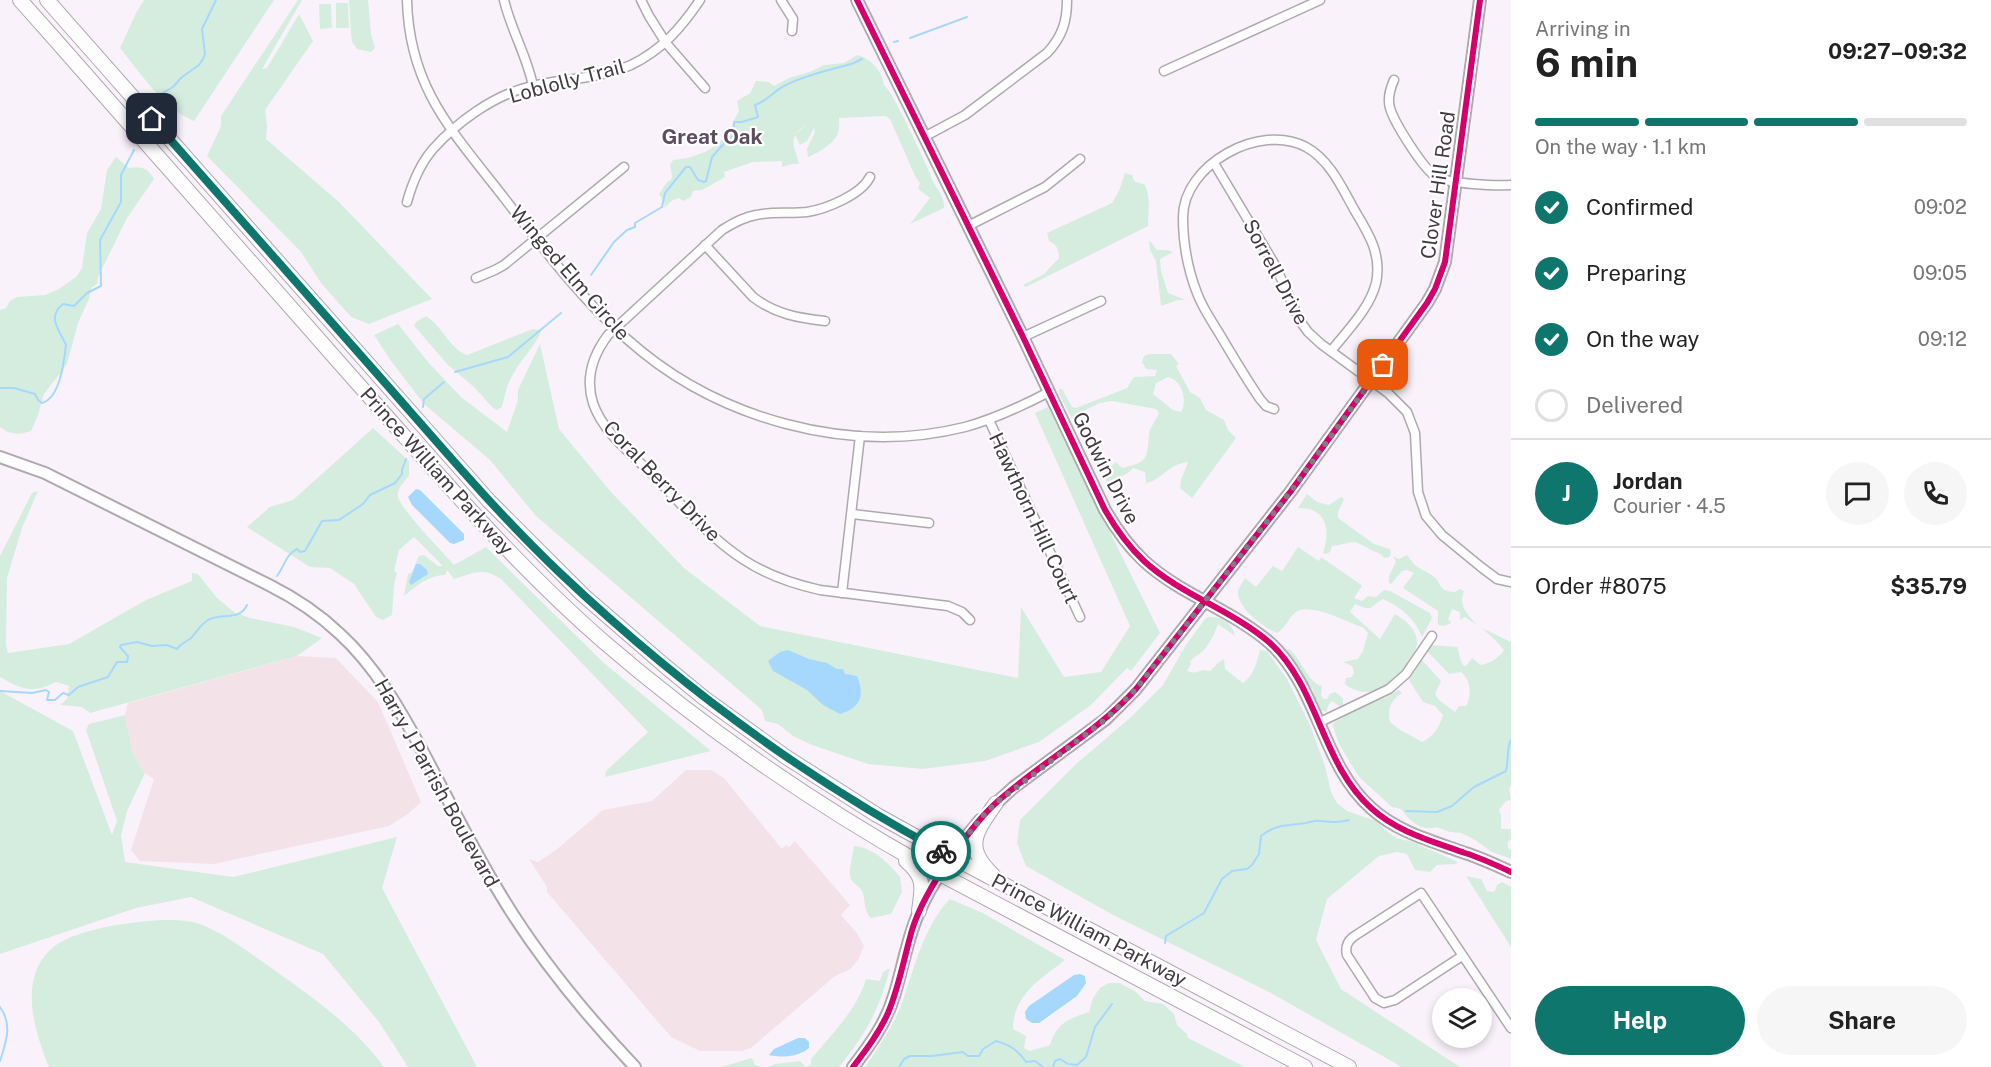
<!DOCTYPE html>
<meta charset="utf-8">
<style>
body{margin:0;font-family:"Public Sans",sans-serif;background:#f6f6f6;color:#222;height:100vh;display:flex;flex-direction:column;font-size:22px;white-space:nowrap}
*{box-sizing:border-box;margin:0}
p{font-size:20px;color:#767676}
.icon{flex:none;width:33px;height:33px;fill:none;stroke:currentColor;stroke-width:2;stroke-linecap:round;stroke-linejoin:round}
.map{position:relative;flex:1;overflow:hidden}
.side{display:flex;flex-direction:column;background:#fff;width:480px}
.side>*{flex:none}
.tools{position:absolute;left:1432px;top:988px;display:grid;gap:12px}
.tools a{display:grid;place-items:center;width:60px;height:60px;border-radius:50%;background:#fff;box-shadow:0 3px 9px #0003;font-size:30px}
.pin{position:absolute;display:grid;place-items:center;width:51px;height:51px;color:#fff;margin:-26px;border-radius:12px;box-shadow:0 3px 9px #0006}
.courier{position:absolute;display:grid;place-items:center;width:60px;height:60px;margin:-30px;border:4px solid #0f766e;border-radius:50%;background:#fff;color:#222;box-shadow:0 2px 8px #0007}
.head em{font-style:normal;font-weight:700}
.head div{display:flex;flex-direction:column-reverse}
.head{display:flex;align-items:center;justify-content:space-between;height:102px;padding:0 24px}
h1{font-size:39px;font-weight:700;line-height:45px}
.bar{display:grid;grid-template-columns:repeat(4,1fr);gap:9px 6px;align-content:center;height:72px;padding:0 24px}
.bar i{height:8px;border-radius:4px;background:#e0e0e0}
.bar .on{background:#0f766e}
.bar p{grid-column:span 4}
.line{display:flex;align-items:center;gap:15px;padding:0 24px;border-top:2px solid #e0e0e0}
.line div{flex:1}
.round{display:grid;place-items:center;flex:none;width:63px;height:63px;border-radius:32px;background:#f6f6f6}
ol{padding:0 24px;list-style:none}
li{display:flex;align-items:center;gap:18px;height:66px}
li p{margin-inline-start:auto}
li .icon{padding:6px;border-radius:50%;background:#0f766e;color:#fff;stroke-width:4}
li:last-child{color:#767676}
li i{width:33px;height:33px;border:3px solid #e0e0e0;border-radius:50%}
.action{display:flex;gap:12px;margin-top:auto;padding:12px 24px}
.action a{flex:1;height:69px;border-radius:36px;background:#0f766e;color:#fff;font-size:24px;font-weight:700;line-height:69px;text-align:center}
.action a+a{background:#f6f6f6;color:#222}
main{display:flex;flex:1;min-height:0}
.map>svg:first-child{display:block}
</style>
<main>
<div class="map">
<svg width="1511" height="1067" viewBox="0 0 1511 1067">
<rect width="100%" height="100%" fill="#faf2fa"/>
<g fill="#f4e2e9">
<path d="M297 656 336 658 378 702 421 802 408 814 389 826 214 864 140 861 131 850 154 779 145 773 133 755 125 715 128 703Z"/>
<path d="M686 770H711L724 778 782 849 786 845 789 847 795 841 850 905 841 915 857 933 864 946 858 960 849 970 835 976 751 1048 742 1051H700L671 1037 547 892V887L529 859 538 862 556 850 603 810 652 801Z"/>
</g>
<g fill="#d5eddf" fill-rule="evenodd">
<path d="M144 0H274L194 121C163 108 141 74 120 48L136 13Z"/>
<path d="M298 0H302L262 69 267 68 299 14 313 41 265 110 267 126 266 139 339 202 432 299 369 324 351 317 321 283 301 252 207 156 221 126V116Z"/>
<path d="M349 0H368L371 34 375 48 371 52 357 49 352 42 351 33Z"/>
<path d="M336 3H348L349 28H336Z"/>
<path d="M319 4H331L332 28 320 29Z"/>
<path d="M857 55C871 58 883 72 884 85 894 93 923 158 930 173 932 186 945 193 944 208L910 224 930 198 918 189 920 183 915 176 890 119 885 116 839 118C839 123 840 128 838 133 834 144 818 153 808 157L807 149 815 132 814 128 807 141 800 145 795 135 806 125C787 138 794 144 799 164H792L782 167V161L753 162 724 172 725 177 702 190 693 191 691 197 683 201 679 198 673 200 664 208 665 204 659 194 667 182 671 180 672 176 670 165 673 160 688 158 705 152 715 146 730 133 733 122 739 111 737 101 750 93 756 81 769 82 774 86 789 78 812 71 824 65 844 63Z"/>
<path d="M116 157 129 168C141 166 148 168 154 179L127 218 98 277 97 284 91 288 89 299 78 323 67 364 44 394 38 415 31 431C19 435 10 435 0 427V310L6 308 10 301 17 297 45 295 59 289 76 277 82 268 87 233 101 209 107 170Z"/>
<path d="M1125 173 1132 175 1134 181 1145 185C1151 198 1148 212 1148 226L1026 287 1023 285 1044 274 1059 258C1059 249 1057 245 1049 241L1047 233 1112 203 1119 191Z"/>
<path d="M1149 241H1150L1157 250H1167L1173 252 1160 259 1161 271 1168 293 1186 300H1178L1161 306 1156 261 1150 250Z"/>
<path d="M426 316C442 326 450 349 467 355L533 329 541 330C540 340 521 360 515 371 506 385 506 392 502 407L497 410 493 408 474 387 448 365 416 328 414 326 416 322Z"/>
<path d="M398 324 428 362 461 397 507 432 518 400V390L540 344 559 429 611 492 684 568 760 626 1018 678 1021 607 1064 677 1101 672 1130 626 1035 413 1048 407 1160 633 1131 671 1127 668 1091 705 1039 742 985 761 923 769 868 764 812 745 793 736 778 724 765 721 762 710 536 516 490 460 424 404 391 361 374 335Z"/>
<path d="M1149 354H1171L1179 364 1176 366 1190 392 1200 398 1206 410 1224 420 1228 430 1236 438 1192 498 1180 488 1181 480 1188 462C1168 464 1159 482 1146 483L1145 472 1133 468 1128 473 1111 482 1106 481V471L1116 462 1122 468C1148 462 1147 459 1149 435 1149 428 1157 419 1159 413L1156 409 1112 401 1100 403 1071 417 1059 394V389H1062L1072 407 1076 408 1127 388 1134 377 1155 376 1157 370 1146 369 1142 362 1144 356ZM1168 377C1182 380 1188 401 1181 412L1173 410 1153 394 1156 383Z"/>
<path d="M373 428 409 461V476C404 482 397 488 398 496 399 508 444 553 454 565L486 547 604 663 711 751 605 777 606 771 648 732 501 579C481 567 475 573 454 579L447 570 445 575C429 575 416 586 404 596L408 574 412 572 419 556 424 555 438 566H443L414 537 399 550 394 571 397 573 394 585 392 615 383 620 376 617 354 584 330 568 310 567 247 527 270 507 293 500Z"/>
<path d="M38 491 22 528 7 578 6 645 8 653 69 644 146 600 192 581V573L198 574 217 598 234 612 250 618 294 627 322 638 297 656 90 713 82 707 60 705 67 699 69 686 56 682C31 694 24 690 0 677V556L32 493Z"/>
<path d="M1307 494 1317 502 1329 505 1341 497 1344 499 1338 512V518L1374 544 1390 549 1391 554 1389 557 1384 558C1380 552 1377 553 1371 550 1349 537 1353 544 1332 546L1330 552 1326 554 1323 553C1328 538 1330 517 1312 510 1308 508 1303 509 1298 508Z"/>
<path d="M1298 547 1319 561 1321 557 1360 584 1362 586 1354 598 1362 601 1368 596 1376 597 1384 590 1390 591 1430 613 1432 618 1422 637C1415 619 1401 607 1383 599 1368 608 1374 612 1355 604L1350 612 1380 639 1395 614C1405 620 1417 629 1417 642 1417 650 1412 657 1408 664 1395 684 1368 703 1345 684L1346 678 1352 677 1354 672 1352 666 1343 662 1358 659 1363 651 1368 633 1364 628C1349 623 1310 602 1296 612 1288 618 1286 628 1277 633 1264 628 1236 607 1238 591 1239 587 1243 582 1245 578L1256 587 1273 566 1282 571Z"/>
<path d="M1407 555C1418 571 1419 566 1433 576 1443 584 1437 591 1455 592L1460 589 1464 591C1458 605 1467 614 1477 625L1465 617 1460 620V612L1452 609 1448 620 1451 621 1450 624 1443 626 1438 625V611L1403 588 1414 573 1407 570 1402 571 1391 584 1389 583V576L1396 562 1393 556 1399 559Z"/>
<path d="M1208 617C1220 616 1233 623 1235 636L1218 624C1215 633 1209 645 1202 652 1197 656 1194 656 1190 662L1191 664 1187 671C1193 673 1197 673 1202 670L1210 671 1219 662 1224 659 1225 669 1243 683C1254 675 1257 662 1260 650L1267 651 1287 679 1310 725 1325 766 1331 792 1337 803 1347 811 1376 821 1389 833 1399 839 1410 841 1458 862 1456 864 1437 865 1430 872 1415 870 1407 854 1397 852 1379 856 1327 899 1316 940 1341 989 1460 1067H1402L1269 992 1113 915 1026 866 1017 843 1020 820 1076 764 1131 717 1163 685 1186 645 1205 619Z"/>
<path d="M1482 628 1511 642V786L1509 788 1511 800 1506 801 1499 810 1501 815V829H1511V839L1508 842V848L1511 850V859L1492 852 1475 840 1461 833 1450 832 1436 827C1421 832 1410 821 1401 809L1392 807 1359 777 1339 744 1332 724 1359 707 1385 698 1399 690 1402 693C1391 700 1387 709 1390 722L1399 729 1422 742C1434 736 1439 728 1443 715L1435 706 1423 702 1409 680 1422 660 1441 681 1435 694 1439 700 1455 712 1459 706H1466C1472 695 1471 680 1461 672L1449 674 1427 651 1431 645 1457 647C1460 654 1459 660 1464 666H1466L1472 658 1481 665C1490 663 1498 659 1504 650L1496 641Z"/>
<path d="M1289 649C1301 658 1308 683 1322 686L1321 696 1323 699H1327L1330 694 1335 692 1343 698V705L1339 706 1332 701 1329 704 1326 712 1320 710 1314 697 1313 690 1303 679 1299 666 1292 663 1285 653 1286 650Z"/>
<path d="M0 691 73 731 112 835 117 821 86 730 89 724 125 715 133 755 145 773 127 811 121 835 125 862 233 877 397 837 382 888 477 1067H408L379 1022 323 954 191 897 136 908 0 954Z"/>
<path d="M854 846C872 847 890 864 900 877L902 892 891 914 871 918C863 911 866 900 862 891 859 885 851 883 850 876 849 866 853 855 854 846Z"/>
<path d="M1466 876 1481 879 1487 891 1492 892 1495 891 1497 885 1502 882 1511 887V947Z"/>
<path d="M950 899 983 913 1065 960C1041 979 1013 995 1013 1029L1026 1036 1024 1048 1030 1051 1050 1045C1057 1023 1068 1019 1089 1012L1093 998 1100 988 1109 983H1120L1136 992 1145 1001 1163 1004 1174 1014 1177 1025 1187 1034 1188 1038 1245 1067H865C878 1048 891 1029 900 1008 914 971 922 928 950 899Z"/>
<path d="M164 920C176 920 188 920 200 924 222 932 244 949 263 962 306 993 352 1023 384 1067H49C35 1033 18 980 50 950 71 929 134 921 164 920Z"/>
<path d="M888 969H890C878 1012 867 1032 839 1067H768L775 1064 800 1061 806 1067 811 1064V1059C831 1035 857 1010 866 979L880 981 883 972Z"/>
<path d="M752 1058 755 1065 761 1067H721Z"/>
</g>
<g fill="#a6d8fe">
<path d="M416 489 420 490 464 534V540L454 544 450 543 412 505 408 497Z"/>
<path d="M416 564H420L427 570 428 574 411 585 409 582Z"/>
<path d="M788 650 809 659 827 663 837 669H843L845 674 857 676C865 695 861 708 840 714L823 705 807 690 773 671 768 661 780 652Z"/>
<path d="M1080 974 1085 976 1086 983 1077 996 1039 1023H1032L1026 1019 1025 1012 1029 1006 1074 975Z"/>
<path d="M798 1038H805L809 1042V1048C799 1057 781 1058 769 1055L774 1049Z"/>
</g>
<g fill="none" stroke-linecap="round" stroke-linejoin="round">
<g stroke="#a6d8fe" stroke-width="2">
<path d="M910 38 967 17"/>
<path d="M894 42 898 41"/>
<path d="M158 107 157 96 173 87 182 77 199 65 203 59 205 54 202 29 216 0"/>
<path d="M591 275 614 242 627 230 635 227V223L662 207 665 193 686 167H690L698 180 704 182 706 181 712 157 727 140 734 135V122H742L758 117 755 105C768 101 773 91 786 85 807 74 831 70 854 63L862 59"/>
<path d="M455 372 508 357 561 313"/>
<path d="M0 388H14L35 394 38 400 42 403C60 398 64 362 66 345 60 331 46 317 63 304L74 306 87 293 101 286 100 240 121 202V175L134 150"/>
<path d="M423 407 424 399 444 382"/>
<path d="M277 576C284 567 286 554 297 549L300 552 305 551 322 521 339 520 363 504 370 495 395 483 402 474V470L406 459"/>
<path d="M0 691 32 693 46 690 49 692 47 700H55L63 693 69 695 78 687 108 677 117 662H127L128 656 120 647 121 645 137 642 152 646 167 645 177 649C181 643 185 643 191 638 197 632 200 625 208 620 221 613 240 621 247 605"/>
<path d="M1406 811 1437 812 1452 806 1474 787 1506 771C1509 760 1506 750 1511 740"/>
<path d="M1165 943 1166 936 1204 913 1222 879 1232 871 1247 869 1252 865 1259 854 1261 836C1275 824 1288 826 1306 823 1311 822 1315 820 1320 821 1331 822 1337 823 1349 820"/>
<path d="M0 1007C13 1025 6 1042 0 1061"/>
<path d="M899 1067 904 1059 910 1056H932L963 1052 968 1056H979L983 1049 996 1041C1010 1045 1018 1050 1026 1062L1035 1061 1043 1067"/>
<path d="M1053 1067 1055 1061 1060 1059 1068 1064 1077 1065 1086 1057 1095 1027 1112 1004"/>
</g>
<defs>
<g id="minor">
<path d="M407 0C409 89 454 133 505 199 541 246 582 300 627 339 716 419 849 456 965 427 995 419 1022 406 1049 392"/>
<path d="M504 0C511 30 527 56 533 86"/>
<path d="M641 0 649 16 666 43 705 88"/>
<path d="M781 0 793 19 792 31"/>
<path d="M1164 71 1320 0"/>
<path d="M1394 80C1390 89 1387 98 1390 108 1394 122 1424 171 1437 177 1451 184 1495 186 1511 185"/>
<path d="M924 137 965 115 1047 53C1062 37 1067 22 1067 0"/>
<path d="M1214 163 1275 265 1300 321 1308 332 1321 344 1388 393 1407 412 1415 433 1418 492 1426 516 1442 535 1481 567 1497 579 1511 582"/>
<path d="M870 177C861 195 826 209 807 212 790 214 773 211 756 215 744 217 733 223 722 230L608 335C593 355 585 378 593 403 603 433 632 454 654 476 682 505 710 538 744 560 767 575 793 584 820 590L948 606 962 612 970 620"/>
<path d="M407 202C412 184 420 164 433 149 457 122 493 96 528 87 563 78 596 80 631 65 662 50 681 28 700 0"/>
<path d="M968 226 1045 187 1080 159"/>
<path d="M705 245 753 297C775 314 798 318 825 321"/>
<path d="M476 278 495 270 504 265 624 167"/>
<path d="M1023 337 1101 301"/>
<path d="M1274 409 1266 406 1260 399C1245 377 1232 355 1219 333 1211 320 1202 307 1197 293 1188 270 1183 242 1183 217 1183 165 1260 122 1306 147 1330 160 1342 188 1355 211 1369 234 1382 255 1376 283 1370 308 1347 331 1331 351"/>
<path d="M989 420 1080 617"/>
<path d="M852 514 929 523"/>
<path d="M842 593 860 436"/>
<path d="M1318 723 1389 689 1406 674 1432 636"/>
<path d="M1462 956 1395 1000 1384 1003 1375 998 1347 955C1345 947 1347 942 1353 937L1421 893 1511 1028"/>
</g>
<g id="tertiary">
<path d="M857 0 1023 337 1105 510C1116 529 1128 546 1144 561 1181 595 1232 610 1270 643 1319 688 1321 763 1371 808 1397 832 1432 841 1465 853 1481 858 1496 865 1511 872"/>
<path d="M0 457 45 473 269 585C295 598 319 614 340 634 376 667 400 710 423 752 448 799 471 846 499 892 537 956 584 1013 635 1067"/>
<path d="M991 808 1014 787 1106 719 1136 689 1291 491 1427 303 1435 289 1445 262 1480 0"/>
<path d="M853 1067C870 1045 886 1023 894 996 903 968 907 938 919 912 934 878 957 848 980 820"/>
</g>
<g id="trunk">
<path d="M20 0C131 125 241 251 351 376 432 467 511 561 604 642 704 728 811 802 925 866L1305 1067"/>
<path d="M47 0 489 501 583 595 665 666 704 698 786 757 877 815 967 865 1349 1067"/>
<path d="M906 861C926 878 922 888 919 911"/>
<path d="M993 875C963 847 976 832 996 803"/>
</g>
</defs>
<use href="#minor" stroke="#afa8af" stroke-width="11"/>
<use href="#tertiary" stroke="#afa8af" stroke-width="14"/>
<use href="#trunk" stroke="#afa8af" stroke-width="16"/>
<use href="#minor" stroke="#fefdfe" stroke-width="8"/>
<use href="#tertiary" stroke="#fefdfe" stroke-width="10"/>
<use href="#trunk" stroke="#fefdfe" stroke-width="14"/>
<defs>
<g id="cycleway">
<path d="M857 0 1023 337 1105 510C1116 529 1128 546 1144 561 1181 595 1232 610 1270 643 1319 688 1321 763 1371 808 1397 832 1432 841 1465 853 1481 858 1496 865 1511 872"/>
<path d="M853 1067C866 1050 879 1033 888 1013 899 987 904 958 912 930 920 904 935 880 951 857 965 838 980 817 998 801 1043 761 1095 734 1136 689L1291 491 1427 303 1435 289 1445 262 1480 0"/>
</g>
</defs>
<use href="#cycleway" stroke="#fff" stroke-width="10"/>
<use href="#cycleway" stroke="#d6006c" stroke-width="6"/>
</g>
<g fill="none" stroke-linecap="round" stroke-linejoin="round">
<path stroke="#827a82" stroke-width="6" stroke-dasharray="0 10.8" d="M941 851 951 857 982 817 996 803 1106 719 1136 689 1291 491 1383 365"/>
<path stroke="#0f766e" stroke-width="8" d="M152 119C228 204 303 290 379 376 438 443 495 511 559 572 674 681 801 776 941 851"/>
</g>
<g text-anchor="middle" dominant-baseline="central" stroke-width="4.5" stroke-linejoin="round" paint-order="stroke">
<g font-size="20" fill="#423a42" stroke="#fff">
<text transform="translate(567 81) rotate(-15)">Loblolly Trail</text>
<text transform="translate(1438 185) rotate(-82)">Clover Hill Road</text>
<text transform="translate(1276 272) rotate(62)">Sorrell Drive</text>
<text transform="translate(570 273) rotate(49)">Winged Elm Circle</text>
<text transform="translate(1106 468) rotate(63)">Godwin Drive</text>
<text transform="translate(437 471) rotate(48)">Prince William Parkway</text>
<text transform="translate(662 481) rotate(46)">Coral Berry Drive</text>
<text transform="translate(1034 518) rotate(65)">Hawthorn Hill Court</text>
<text transform="translate(437 783) rotate(61)">Harry J Parrish Boulevard</text>
<text transform="translate(1089 930) rotate(28)">Prince William Parkway</text>
</g>
<g font-size="21" font-weight="bold" fill="#5e4d5e" stroke="#fff">
<text x="712" y="136">Great Oak</text>
</g>
</g>
</svg>
<div class="tools">
<a><svg class="icon" aria-label="layers" viewBox="0 0 24 24"><path d="M12 4l9 5-9 5-9-5zM3 14l9 5 9-5"/></svg></a>
</div>
<div class="pin" style="left:1383px;top:365px;background:#ea580c"><svg class="icon" aria-label="bag" viewBox="0 0 24 24"><path d="M5 8h14l-1 12H6zM9 8a3 3 0 0 1 6 0"/></svg></div>
<div class="pin" style="left:152px;top:119px;background:#1f2937"><svg class="icon" aria-label="home" viewBox="0 0 24 24"><path d="M3 11l9-7 9 7M6 9v11h12V9"/></svg></div>
<div class="courier" style="left:941px;top:851px"><svg class="icon" aria-label="bike" viewBox="0 0 24 24"><circle cx="6" cy="16" r="4"/><circle cx="18" cy="16" r="4"/><path d="M6 16l4-8h5l3 8M10 8l3 8H6M13 5h3"/></svg></div>
</div>
<section class="side">
<div class="head"><div><h1>6 min</h1><p>Arriving in</p></div><em>09:27–09:32</em></div>
<div class="bar"><i class="on"></i><i class="on"></i><i class="on"></i><i></i><p>On the way · 1.1 km</p></div>
<ol>
<li><svg class="icon" aria-label="check" viewBox="0 0 24 24"><path d="M5 12l5 5 9-10"/></svg>Confirmed<p>09:02</p></li>
<li><svg class="icon" aria-label="check" viewBox="0 0 24 24"><path d="M5 12l5 5 9-10"/></svg>Preparing<p>09:05</p></li>
<li><svg class="icon" aria-label="check" viewBox="0 0 24 24"><path d="M5 12l5 5 9-10"/></svg>On the way<p>09:12</p></li>
<li><i></i>Delivered</li>
</ol>
<div class="line" style="height:108px"><b class="round" style="background:#0f766e;color:#fff">J</b><div><b>Jordan</b><p>Courier · 4.5</p></div><a class="round"><svg class="icon" aria-label="chat" viewBox="0 0 24 24"><path d="M4 5h16v11H9l-5 4z"/></svg></a><a class="round"><svg class="icon" aria-label="phone" viewBox="0 0 24 24"><path d="M5 4h4l2 5-3 2q2 4 5 5l2-3 5 2v4C11 20 4 13 5 4z"/></svg></a></div>
<div class="line" style="height:78px"><div>Order #8075</div><b>$35.79</b></div>
<div class="action"><a>Help</a><a>Share</a></div>
</section>
</main>
